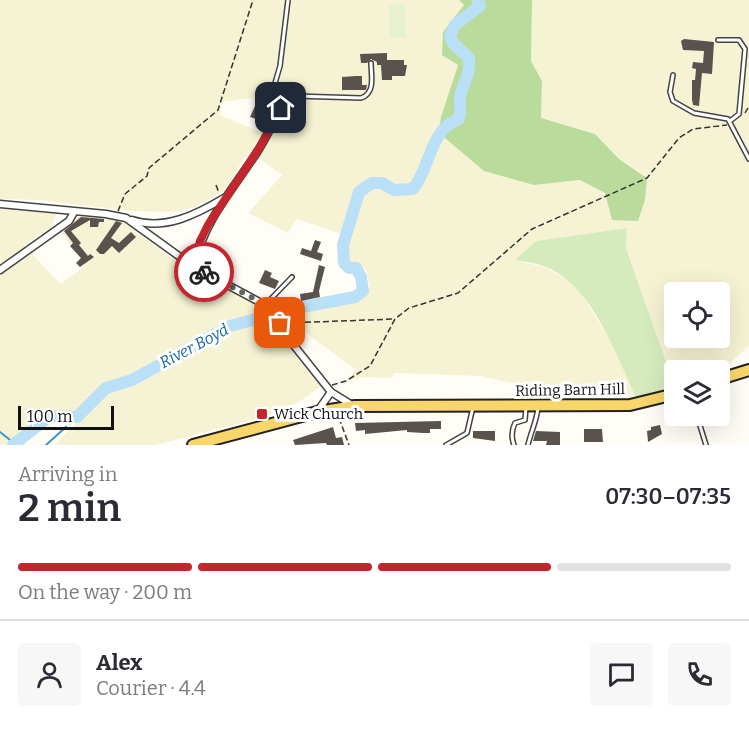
<!DOCTYPE html>
<meta charset="utf-8">
<style>
body{margin:0;font-family:Bitter,serif;background:#f7f7f7;color:#2b2b33;height:100vh;display:flex;flex-direction:column;font-size:22px;white-space:nowrap}
*{box-sizing:border-box;margin:0}
p{font-size:20px;color:#7c7c81}
.icon{flex:none;width:33px;height:33px;fill:none;stroke:currentColor;stroke-width:2;stroke-linecap:round;stroke-linejoin:round}
.map{position:relative;height:445px;overflow:hidden}
.details{display:flex;flex-direction:column;background:#fff;flex:1}
.details>*{flex:none}
.fabs{position:absolute;left:664px;top:282px;display:grid;gap:12px}
.fabs a{display:grid;place-items:center;width:66px;height:66px;border-radius:6px;background:#fff;box-shadow:0 6px 24px #0002;font-size:30px}
.scale{position:absolute;left:18px;bottom:15px;width:96px;box-sizing:border-box;padding-left:6px;border:3px solid #111;border-top:0;font-size:16px;line-height:21px;white-space:nowrap;color:#111;-webkit-text-stroke:4px #fff;paint-order:stroke}
.pin{position:absolute;display:grid;place-items:center;width:51px;height:51px;color:#fff;margin:-26px;border-radius:12px;box-shadow:0 3px 9px #0006}
.courier{position:absolute;display:grid;place-items:center;width:60px;height:60px;margin:-30px;border:4px solid #c4262e;border-radius:50%;background:#fff;color:#222;box-shadow:0 2px 8px #0007}
.headline em{font-style:normal;font-weight:600}
.headline div{display:flex;flex-direction:column-reverse}
.headline{display:flex;align-items:center;justify-content:space-between;height:102px;padding:0 18px}
h1{font-size:39px;font-weight:600;line-height:45px}
.bar{display:grid;grid-template-columns:repeat(4,1fr);gap:9px 6px;align-content:center;height:72px;padding:0 18px}
.bar i{height:8px;border-radius:4px;background:#e1e1e2}
.bar .current{background:#c4262e}
.bar p{grid-column:span 4}
.line{display:flex;align-items:center;gap:15px;padding:0 18px;border-top:2px solid #e1e1e2}
.line div{flex:1}
.round{display:grid;place-items:center;flex:none;width:63px;height:63px;border-radius:6px;background:#f7f7f7}
.map>svg:first-child{display:block}
</style>
<div class="map">
<svg width="749" height="445" viewBox="0 0 749 445">
<rect width="100%" height="100%" fill="#fffdf5"/>
<g fill="#f6f3d4" fill-rule="evenodd">
<path d="M0 0H459L465 5 458 65 441 117 534 185 580 180 605 193 647 177 619 159 595 134 541 119 542 81 531 61 532 0H749V346L731 362 730 367 720 371H675L667 365 626 248 627 228 536 241 516 261 546 267 576 285 611 342 636 397 530 399 529 387 480 376 394 373 392 378 365 377 346 381 356 370 283 316 362 299 370 287 366 270 349 261 348 236 297 219 288 233 248 213 282 175 249 151 224 191 192 208 173 212 130 211 39 200 0 199ZM251 98 273 108 260 132 220 115 222 102ZM675 292H720V338H675Z"/>
<path d="M0 206 57 212 51 228 24 245 60 284 85 266 59 229 75 218 88 215 117 218 183 266 257 303 274 320 285 339 321 386 299 402 271 415 155 445H55L83 416 77 410 36 420 8 445H0Z"/>
</g>
<path fill="#d5ebbd" d="M627 228 626 248 667 365 675 371V388L636 397C616 355 592 285 546 267 537 263 525 262 515 260L536 241Z"/>
<path fill="#b9dc9c" d="M459 0H532L531 61 542 81 541 118 595 134 619 159 647 178 645 200 638 221 612 220 605 193 580 180 534 185 484 171 439 133 441 117 458 65 442 55 443 32 464 5Z"/>
<path fill="#e6f2cf" d="M405 4 406 37 390 38 389 5Z"/>
<g fill="none" stroke-linecap="round" stroke-linejoin="round">
<g stroke="#3f96cf" stroke-width="2">
<path d="M0 432 14 443"/>
<path d="M46 445 77 417"/>
</g>
<path stroke="#b9e0f7" stroke-width="12" d="M13 445 50 416 77 417 106 388 132 380 230 326 302 307 355 297 363 291 361 277 356 268H349L344 263 343 245 359 192 372 183H382L394 190 413 189C431 167 429 130 459 119 462 111 459 106 460 98 462 83 471 76 469 58L453 43 450 36 455 25 480 6 478 0"/>
</g>
<g fill="#5a524d">
<path d="M684 39 714 42 712 74 702 73 699 106 693 105 692 100V80H695L696 69 692 68 693 62 703 63 704 51 683 50 681 41Z"/>
<path d="M387 53V60H404V65H407L405 76H392V80H382L381 65H377V62L371 59 367 63H361L360 54Z"/>
<path d="M356 76H362V85H367L366 90H342V77Z"/>
<path d="M255 106 262 109 260 113 270 117 267 123 250 117Z"/>
<path d="M81 217 104 219V222H99L98 227H90V220L71 231 81 243 79 245 88 256 90 254 94 257 80 267 76 263 81 258 70 246 73 243 64 231Z"/>
<path d="M116 221 122 223 111 238 119 243 131 232 136 237 119 253 112 246 104 254H100L96 250Z"/>
<path d="M315 240 321 242 317 252 323 254 321 261 300 254 302 248 311 251Z"/>
<path d="M319 265 325 267 319 291 320 297 301 301 300 294 313 292Z"/>
<path d="M265 270 272 273 270 277 279 281 275 289 259 283Z"/>
<path d="M441 421V429H430V433H423L407 432V430L365 434V430L356 431 355 423Z"/>
<path d="M660 425 662 434 648 442 647 431 651 430V427Z"/>
<path d="M333 427 336 438 342 437 344 445H327L326 443 295 445 293 440Z"/>
<path d="M584 429H602L603 442H584Z"/>
<path d="M473 431H495V441L473 438Z"/>
<path d="M536 431 560 432V445H546L547 441H533Z"/>
</g>
<g fill="none" stroke-linecap="round" stroke-linejoin="round">
<defs>
<g id="service">
<path d="M288 0 280 66 273 90 281 108 295 96 361 98C376 93 371 75 371 63"/>
<path d="M718 40H739L745 49 739 114 730 121"/>
<path d="M673 75 670 92 673 101 694 113 728 119 749 159"/>
<path d="M265 305 292 277"/>
<path d="M697 416 706 445"/>
<path d="M446 445 467 433 473 407"/>
<path d="M514 445C511 437 511 431 515 423L525 420 526 407"/>
<path d="M528 445C531 431 537 421 538 407"/>
</g>
<g id="minor">
<path d="M0 204 106 214 126 218 194 267 265 305 278 320 288 338 331 392"/>
<path d="M132 220C165 231 197 214 224 198"/>
<path d="M194 267C204 219 234 189 259 149 267 136 274 121 281 108"/>
<path d="M0 270 69 221 74 212"/>
<path d="M317 412 331 392 352 405"/>
</g>
<g id="primary">
<path d="M720 379 749 370"/>
<path d="M193 445 317 412 355 406 630 405 675 394"/>
</g>
</defs>
<use href="#service" stroke="#444" stroke-width="6"/>
<use href="#minor" stroke="#444" stroke-width="9"/>
<use href="#primary" stroke="#222" stroke-width="14"/>
<g stroke="#333" stroke-width="1.5" stroke-dasharray="6 3" stroke-linecap="butt">
<path d="M745 113 749 106"/>
<path d="M216 185 219 193"/>
<path d="M118 211 125 194 147 176 149 168 218 110 253 0"/>
<path d="M287 323 395 319"/>
<path d="M332 385 346 381 370 366 395 319 409 308 458 293 532 229 647 178 679 138 693 129 727 125"/>
<path d="M339 418 349 445"/>
</g>
<use href="#service" stroke="#fff" stroke-width="3"/>
<use href="#minor" stroke="#fff" stroke-width="6"/>
<use href="#primary" stroke="#f9d66b" stroke-width="10"/>
</g>
<g fill="none" stroke-linecap="round" stroke-linejoin="round">
<path stroke="#646461" stroke-width="6" stroke-dasharray="0 10.8" d="M204 272 266 305 280 323"/>
<path stroke="#c4262e" stroke-width="8" d="M204 272 194 267 200 241 208 225 260 147 281 108"/>
</g>
<rect fill="#c4262e" stroke="#fff" stroke-width="2" x="256" y="408" width="12" height="12" rx="3"/>
<g text-anchor="middle" dominant-baseline="central" stroke-width="6" stroke-linejoin="round" paint-order="stroke">
<g font-size="15" fill="#111" stroke="#fff">
<text transform="translate(570 390) rotate(-1)">Riding Barn Hill</text>
</g>
<g font-size="15" fill="#111" stroke="#fff" text-anchor="start">
<text x="274" y="414">Wick Church</text>
</g>
<g font-size="16" font-style="italic" fill="#1768a6" stroke="#fff">
<text transform="translate(194 346) rotate(-28)">River Boyd</text>
</g>
</g>
</svg>
<div class="fabs">
<a><svg class="icon" aria-label="locate" viewBox="0 0 24 24"><circle cx="12" cy="12" r="6"/><path d="M12 2v4M12 18v4M2 12h4M18 12h4"/></svg></a>
<a><svg class="icon" aria-label="layers" viewBox="0 0 24 24"><path d="M12 4l9 5-9 5-9-5zM3 14l9 5 9-5"/></svg></a>
</div>
<div class="scale">100 m</div>
<div class="pin" style="left:280px;top:323px;background:#ea580c"><svg class="icon" aria-label="bag" viewBox="0 0 24 24"><path d="M5 8h14l-1 12H6zM9 8a3 3 0 0 1 6 0"/></svg></div>
<div class="pin" style="left:281px;top:108px;background:#1f2937"><svg class="icon" aria-label="home" viewBox="0 0 24 24"><path d="M3 11l9-7 9 7M6 9v11h12V9"/></svg></div>
<div class="courier" style="left:204px;top:272px"><svg class="icon" aria-label="bike" viewBox="0 0 24 24"><circle cx="6" cy="16" r="4"/><circle cx="18" cy="16" r="4"/><path d="M6 16l4-8h5l3 8M10 8l3 8H6M13 5h3"/></svg></div>
</div>
<section class="details">
<div class="headline"><div><h1>2 min</h1><p>Arriving in</p></div><em>07:30–07:35</em></div>
<div class="bar"><i class="current"></i><i class="current"></i><i class="current"></i><i></i><p>On the way · 200 m</p></div>
<div class="line" style="height:108px"><a class="round"><svg class="icon" aria-label="person" viewBox="0 0 24 24"><circle cx="12" cy="8" r="4"/><path d="M4 21q1-7 8-7t8 7"/></svg></a><div><b>Alex</b><p>Courier · 4.4</p></div><a class="round"><svg class="icon" aria-label="chat" viewBox="0 0 24 24"><path d="M4 5h16v11H9l-5 4z"/></svg></a><a class="round"><svg class="icon" aria-label="phone" viewBox="0 0 24 24"><path d="M5 4h4l2 5-3 2q2 4 5 5l2-3 5 2v4C11 20 4 13 5 4z"/></svg></a></div>
</section>
